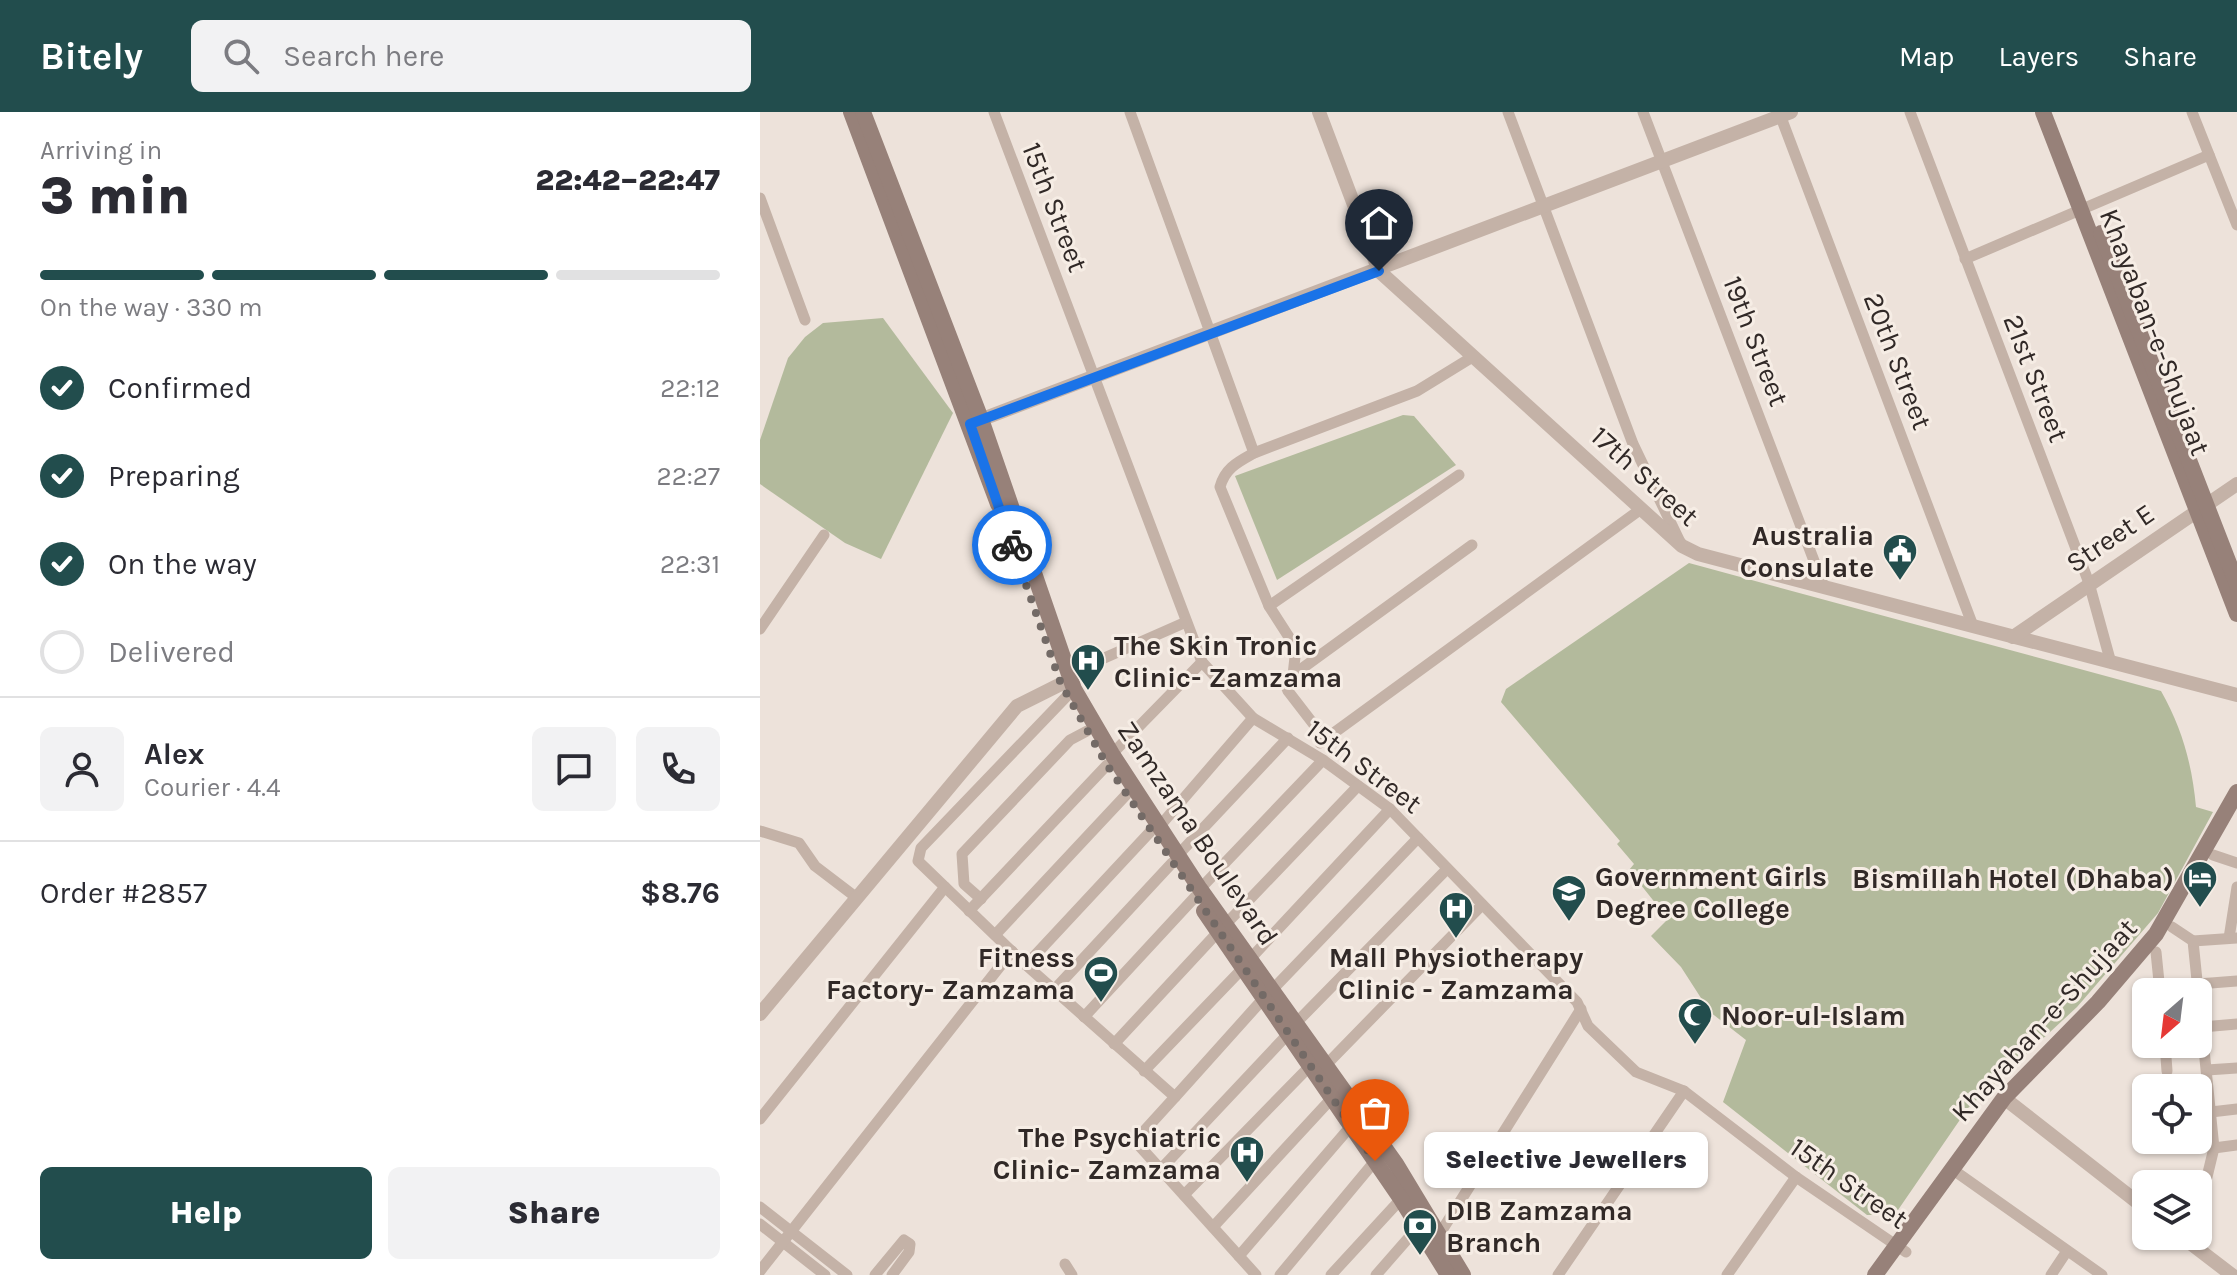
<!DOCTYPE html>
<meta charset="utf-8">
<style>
body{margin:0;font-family:Karla,sans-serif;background:#f2f2f3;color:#2b2b33;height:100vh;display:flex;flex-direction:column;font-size:30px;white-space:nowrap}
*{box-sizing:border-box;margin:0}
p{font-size:26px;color:#7c7c81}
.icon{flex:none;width:44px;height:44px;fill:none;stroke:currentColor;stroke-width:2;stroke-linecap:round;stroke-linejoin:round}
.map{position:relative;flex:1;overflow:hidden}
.sheet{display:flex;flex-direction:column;background:#fff;width:760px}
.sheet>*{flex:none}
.needle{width:52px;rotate:208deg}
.buttons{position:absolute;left:1372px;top:866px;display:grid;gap:16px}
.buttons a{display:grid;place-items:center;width:80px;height:80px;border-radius:12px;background:#fff;box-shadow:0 2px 6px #0004;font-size:40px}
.pin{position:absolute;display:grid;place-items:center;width:68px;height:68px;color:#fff;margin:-82px -34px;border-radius:50% 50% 50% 0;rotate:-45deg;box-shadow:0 0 8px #0007}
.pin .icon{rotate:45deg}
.courier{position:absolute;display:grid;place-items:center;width:80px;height:80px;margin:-40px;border:6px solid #1a73e8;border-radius:50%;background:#fff;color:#222;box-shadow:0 2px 10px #0007}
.bubble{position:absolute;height:56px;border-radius:12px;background:#fff;box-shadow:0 2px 6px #0004;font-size:26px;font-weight:800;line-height:56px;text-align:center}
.summary em{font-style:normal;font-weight:800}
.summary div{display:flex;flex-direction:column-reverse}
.summary{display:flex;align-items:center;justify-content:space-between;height:136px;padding:0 40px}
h1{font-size:52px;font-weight:800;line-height:60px}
.bar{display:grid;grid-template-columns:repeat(4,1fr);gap:12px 8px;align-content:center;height:96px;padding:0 40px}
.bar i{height:10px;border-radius:6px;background:#e1e1e2}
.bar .current{background:#224d4d}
.bar p{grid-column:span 4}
.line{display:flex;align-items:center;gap:20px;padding:0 40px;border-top:2px solid #e1e1e2}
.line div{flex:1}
.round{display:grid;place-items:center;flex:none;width:84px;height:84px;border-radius:12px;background:#f2f2f3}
ol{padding:0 40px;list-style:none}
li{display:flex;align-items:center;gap:24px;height:88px}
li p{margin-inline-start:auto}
li .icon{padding:8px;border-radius:50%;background:#224d4d;color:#fff;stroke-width:4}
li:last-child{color:#7c7c81}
li i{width:44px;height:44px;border:4px solid #e1e1e2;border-radius:50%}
.primary-button{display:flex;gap:16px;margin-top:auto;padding:16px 40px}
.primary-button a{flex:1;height:92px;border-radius:12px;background:#224d4d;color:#fff;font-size:32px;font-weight:800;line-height:92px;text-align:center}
.primary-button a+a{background:#f2f2f3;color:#2b2b33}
header{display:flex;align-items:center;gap:48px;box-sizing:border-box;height:112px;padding:0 40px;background:#224d4d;color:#fff}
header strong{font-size:38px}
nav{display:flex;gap:44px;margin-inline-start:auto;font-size:28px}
.search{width:560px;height:72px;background:#f2f2f3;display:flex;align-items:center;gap:20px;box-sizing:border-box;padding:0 28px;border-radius:12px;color:#7c7c81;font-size:30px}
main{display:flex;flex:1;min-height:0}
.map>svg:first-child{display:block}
</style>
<header>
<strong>Bitely</strong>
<div class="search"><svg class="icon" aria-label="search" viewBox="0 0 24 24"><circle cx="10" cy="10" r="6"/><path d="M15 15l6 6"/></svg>Search here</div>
<nav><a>Map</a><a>Layers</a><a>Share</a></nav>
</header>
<main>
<section class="sheet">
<div class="summary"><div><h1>3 min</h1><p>Arriving in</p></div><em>22:42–22:47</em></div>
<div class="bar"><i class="current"></i><i class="current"></i><i class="current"></i><i></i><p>On the way · 330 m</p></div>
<ol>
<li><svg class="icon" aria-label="check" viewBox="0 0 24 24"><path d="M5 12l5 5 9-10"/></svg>Confirmed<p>22:12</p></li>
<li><svg class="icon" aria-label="check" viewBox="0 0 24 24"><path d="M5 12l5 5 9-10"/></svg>Preparing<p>22:27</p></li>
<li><svg class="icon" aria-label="check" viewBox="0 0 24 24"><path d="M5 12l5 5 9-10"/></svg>On the way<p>22:31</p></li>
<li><i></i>Delivered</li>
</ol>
<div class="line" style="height:144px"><a class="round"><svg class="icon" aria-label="person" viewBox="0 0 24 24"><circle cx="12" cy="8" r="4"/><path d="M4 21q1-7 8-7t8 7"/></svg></a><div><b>Alex</b><p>Courier · 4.4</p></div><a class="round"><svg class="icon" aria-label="chat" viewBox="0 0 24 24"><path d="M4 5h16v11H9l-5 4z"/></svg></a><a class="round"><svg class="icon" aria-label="phone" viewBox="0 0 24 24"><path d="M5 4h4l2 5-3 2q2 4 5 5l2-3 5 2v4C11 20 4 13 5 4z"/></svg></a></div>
<div class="line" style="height:104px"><div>Order #2857</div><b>$8.76</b></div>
<div class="primary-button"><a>Help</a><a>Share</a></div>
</section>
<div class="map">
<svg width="1477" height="1163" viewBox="0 0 1477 1163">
<rect width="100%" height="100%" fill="#ede2da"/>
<g fill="#b3ba9c">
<path d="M123 206 193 301 121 447 85 431 0 372V328L28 246 45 225 63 211Z"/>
<path d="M643 303 654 304 696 353 517 468 475 364Z"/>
<path d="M929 451 1401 579C1422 616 1432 652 1436 695L1453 700 1398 801 1317 895 1208 996 1138 1098 1129 1103H1107L963 990 986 928 950 900 921 855 891 824 908 807 869 758 874 752 857 732 860 729 741 590 746 577Z"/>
</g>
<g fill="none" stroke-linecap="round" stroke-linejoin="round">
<g stroke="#c4b2a7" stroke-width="11">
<path d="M234 0 442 550 493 606 563 648 630 697 817 890 828 914 876 960 924 979 1036 1065 1146 1140"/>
<path d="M370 0 494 341"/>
<path d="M748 0 873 332 920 430"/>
<path d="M883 0 1064 475"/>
<path d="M1019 0 1213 514"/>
<path d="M1150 0 1329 471 1351 551"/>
<path d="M1432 0 1477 113"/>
<path d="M0 86 45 208"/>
<path d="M1205 147 1449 43"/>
<path d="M509 494 699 363"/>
<path d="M0 517 64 423"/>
<path d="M308 562 426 510"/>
<path d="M533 563 712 433"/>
<path d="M307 584 161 736 158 749 266 853 415 985 375 1029 496 1163"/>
<path d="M565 627 528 579 526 574 533 563 536 536 509 494 460 375C465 356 478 350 494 341L657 279 714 244"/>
<path d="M560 631 881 397"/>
<path d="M352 642 442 550"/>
<path d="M399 715 493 606"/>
<path d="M0 719 39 731 55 754 97 786"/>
<path d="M418 743 528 626"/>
<path d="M1453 743 1477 751"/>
<path d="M440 777 563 648"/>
<path d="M221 787 204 772 202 742 310 628 327 619"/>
<path d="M209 799 347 653"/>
<path d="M466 812 598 674"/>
<path d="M1412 815 1433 829 1454 1036"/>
<path d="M235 823 366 683"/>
<path d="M1469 826 1477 775"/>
<path d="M1433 829 1477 826"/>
<path d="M1396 840 1400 880"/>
<path d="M491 846 630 697"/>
<path d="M266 853 390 720"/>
<path d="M1438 872 1477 869"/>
<path d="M513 877 658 726"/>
<path d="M294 878 412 751"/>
<path d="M324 905 435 785"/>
<path d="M536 911 687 757"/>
<path d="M1442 915 1477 912"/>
<path d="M354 932 458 820"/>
<path d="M1405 932 1407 959"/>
<path d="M567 952 722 793"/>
<path d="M1447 958 1477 956"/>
<path d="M384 959 482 857"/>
<path d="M415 985 503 887"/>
<path d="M1451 1000 1477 997"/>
<path d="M0 1007 185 775"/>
<path d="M401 1057 528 922"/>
<path d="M1199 1062 1342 1163"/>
<path d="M424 1083 550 954"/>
<path d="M0 1095 87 1163"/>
<path d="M1438 1102 1454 1036 1477 1033"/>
<path d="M0 1112 65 1163"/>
<path d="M453 1115 572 986"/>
<path d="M679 1123 821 897"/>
<path d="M479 1144 591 1014"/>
<path d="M305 1152 312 1163"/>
<path d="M0 1159 252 839"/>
<path d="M115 1163 144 1128 150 1132 149 1140 132 1163"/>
<path d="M520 1163 615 1049"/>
<path d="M571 1163 641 1087"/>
<path d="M616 1163 658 1115"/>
<path d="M798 1163 924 979"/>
<path d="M967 1163 1036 1065"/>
<path d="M1291 1163 1307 1139"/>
</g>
<g stroke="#c4b2a7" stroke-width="14">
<path d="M559 0 619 159 922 434 938 442 1477 583"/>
<path d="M212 311 1031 0"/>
<path d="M1253 525 1477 372"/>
<path d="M0 902 257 594 301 572"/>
<path d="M1244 986 1386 1097"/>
<path d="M1421 1124 1472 1163"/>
</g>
<g stroke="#978179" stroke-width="16">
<path d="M91 0 238 392"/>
<path d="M103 0 221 307 314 577 352 642 440 777 636 1052 703 1163"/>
<path d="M1283 0 1477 502"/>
<path d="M1341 121 1477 472"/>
<path d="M444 799 641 1087 688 1163"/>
<path d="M1115 1163 1244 986 1338 890 1396 822 1477 680"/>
</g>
</g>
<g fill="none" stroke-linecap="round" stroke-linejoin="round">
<path stroke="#736a66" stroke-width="8" stroke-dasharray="0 14.4" d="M252 433 301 572 347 653 615 1049"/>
<path stroke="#1a73e8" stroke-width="10" d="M252 433 210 312 619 159"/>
</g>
<defs>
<symbol id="civic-pin" viewBox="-11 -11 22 30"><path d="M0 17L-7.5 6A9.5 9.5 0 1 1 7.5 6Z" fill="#224d4d" stroke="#f6ede5"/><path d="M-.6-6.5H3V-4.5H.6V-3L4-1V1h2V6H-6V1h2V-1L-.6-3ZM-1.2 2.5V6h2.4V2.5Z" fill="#fff"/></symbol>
<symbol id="hospital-pin" viewBox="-11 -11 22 30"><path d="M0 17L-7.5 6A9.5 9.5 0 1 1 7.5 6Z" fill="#224d4d" stroke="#f6ede5"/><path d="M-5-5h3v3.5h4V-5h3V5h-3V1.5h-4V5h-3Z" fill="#fff"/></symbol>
<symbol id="hotel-pin" viewBox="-11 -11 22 30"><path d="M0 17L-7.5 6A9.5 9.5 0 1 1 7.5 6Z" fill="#224d4d" stroke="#f6ede5"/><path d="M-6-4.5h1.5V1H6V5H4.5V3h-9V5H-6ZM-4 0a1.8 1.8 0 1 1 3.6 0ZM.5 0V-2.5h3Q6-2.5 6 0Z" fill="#fff"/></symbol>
<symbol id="university-pin" viewBox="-11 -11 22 30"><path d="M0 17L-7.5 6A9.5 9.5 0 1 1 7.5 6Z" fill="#224d4d" stroke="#f6ede5"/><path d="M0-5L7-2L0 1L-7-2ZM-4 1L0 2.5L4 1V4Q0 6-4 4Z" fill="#fff"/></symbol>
<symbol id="stadium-pin" viewBox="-11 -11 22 30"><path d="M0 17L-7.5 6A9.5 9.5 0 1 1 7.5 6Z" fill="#224d4d" stroke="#f6ede5"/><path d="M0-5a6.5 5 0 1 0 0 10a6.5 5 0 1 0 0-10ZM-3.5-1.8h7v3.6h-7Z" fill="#fff"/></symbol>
<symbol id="mosque-pin" viewBox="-11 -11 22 30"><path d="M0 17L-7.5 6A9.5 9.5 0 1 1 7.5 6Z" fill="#224d4d" stroke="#f6ede5"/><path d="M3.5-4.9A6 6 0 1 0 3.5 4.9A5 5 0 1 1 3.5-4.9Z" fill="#fff"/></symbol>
<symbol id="bank-pin" viewBox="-11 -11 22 30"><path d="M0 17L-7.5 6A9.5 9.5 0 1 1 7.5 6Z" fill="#224d4d" stroke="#f6ede5"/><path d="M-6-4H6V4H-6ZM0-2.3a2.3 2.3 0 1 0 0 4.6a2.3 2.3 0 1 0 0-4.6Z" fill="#fff"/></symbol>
</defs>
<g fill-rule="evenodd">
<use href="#civic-pin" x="1120" y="419" width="40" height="54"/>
<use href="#hospital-pin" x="308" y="529" width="40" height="54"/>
<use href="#hotel-pin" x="1420" y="746" width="40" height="54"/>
<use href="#university-pin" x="789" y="760" width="40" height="54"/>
<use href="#hospital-pin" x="676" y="777" width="40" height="54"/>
<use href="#stadium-pin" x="321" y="841" width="40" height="54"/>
<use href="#mosque-pin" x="915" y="883" width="40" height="54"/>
<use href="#hospital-pin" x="467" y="1021" width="40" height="54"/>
<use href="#bank-pin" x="640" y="1094" width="40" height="54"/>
</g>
<g text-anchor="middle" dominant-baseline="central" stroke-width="6" stroke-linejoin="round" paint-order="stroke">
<g font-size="28" fill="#312927" stroke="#f6ede5">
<text transform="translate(295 95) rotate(69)">15th Street</text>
<text transform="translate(1395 220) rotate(69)">Khayaban-e-Shujaat</text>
<text transform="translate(996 229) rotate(69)">19th Street</text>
<text transform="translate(1138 249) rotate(69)">20th Street</text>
<text transform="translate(1276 266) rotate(69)">21st Street</text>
<text transform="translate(885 364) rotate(42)">17th Street</text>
<text transform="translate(1350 426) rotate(-34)">Street E</text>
<text transform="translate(604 654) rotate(37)">15th Street</text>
<text transform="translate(438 721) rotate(56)">Zamzama Boulevard</text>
<text transform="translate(1284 908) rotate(-48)">Khayaban-e-Shujaat</text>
<text transform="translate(1089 1071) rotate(35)">15th Street</text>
</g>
<g font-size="28" font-weight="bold" fill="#312927" stroke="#f6ede5" text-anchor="end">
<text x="1114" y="423">Australia<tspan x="1114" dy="32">Consulate</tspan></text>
<text x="354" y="533" text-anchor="start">The Skin Tronic<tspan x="354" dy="32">Clinic- Zamzama</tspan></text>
<text x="835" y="764" text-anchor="start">Government Girls<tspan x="835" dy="32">Degree College</tspan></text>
<text x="1414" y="766">Bismillah Hotel (Dhaba)</text>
<text x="315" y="845">Fitness<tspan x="315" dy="32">Factory- Zamzama</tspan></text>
<text x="696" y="845" text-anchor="middle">Mall Physiotherapy<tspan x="696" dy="32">Clinic - Zamzama</tspan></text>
<text x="961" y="903" text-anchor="start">Noor-ul-Islam</text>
<text x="461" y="1025">The Psychiatric<tspan x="461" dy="32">Clinic- Zamzama</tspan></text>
<text x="686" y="1098" text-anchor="start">DIB Zamzama<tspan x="686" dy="32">Branch</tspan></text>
</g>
</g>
</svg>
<div class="buttons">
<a><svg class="needle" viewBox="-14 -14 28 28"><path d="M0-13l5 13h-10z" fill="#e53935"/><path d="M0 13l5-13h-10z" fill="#7c7c81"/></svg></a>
<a><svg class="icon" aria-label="locate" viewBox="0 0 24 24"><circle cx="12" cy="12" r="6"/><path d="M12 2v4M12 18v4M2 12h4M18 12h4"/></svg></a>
<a><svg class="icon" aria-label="layers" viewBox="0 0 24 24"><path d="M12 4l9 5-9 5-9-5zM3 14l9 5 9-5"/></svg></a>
</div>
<div class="pin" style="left:615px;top:1049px;background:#ea580c"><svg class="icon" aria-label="bag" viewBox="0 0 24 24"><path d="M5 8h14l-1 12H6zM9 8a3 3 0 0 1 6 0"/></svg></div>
<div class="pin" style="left:619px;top:159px;background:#1f2937"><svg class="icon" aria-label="home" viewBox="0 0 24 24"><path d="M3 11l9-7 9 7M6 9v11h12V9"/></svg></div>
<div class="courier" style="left:252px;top:433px"><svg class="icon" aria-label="bike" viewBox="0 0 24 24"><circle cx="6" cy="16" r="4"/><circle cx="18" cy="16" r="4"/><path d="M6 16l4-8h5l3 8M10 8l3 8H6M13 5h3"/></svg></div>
<div class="bubble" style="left:664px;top:1020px;width:284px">Selective Jewellers</div>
</div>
</main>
